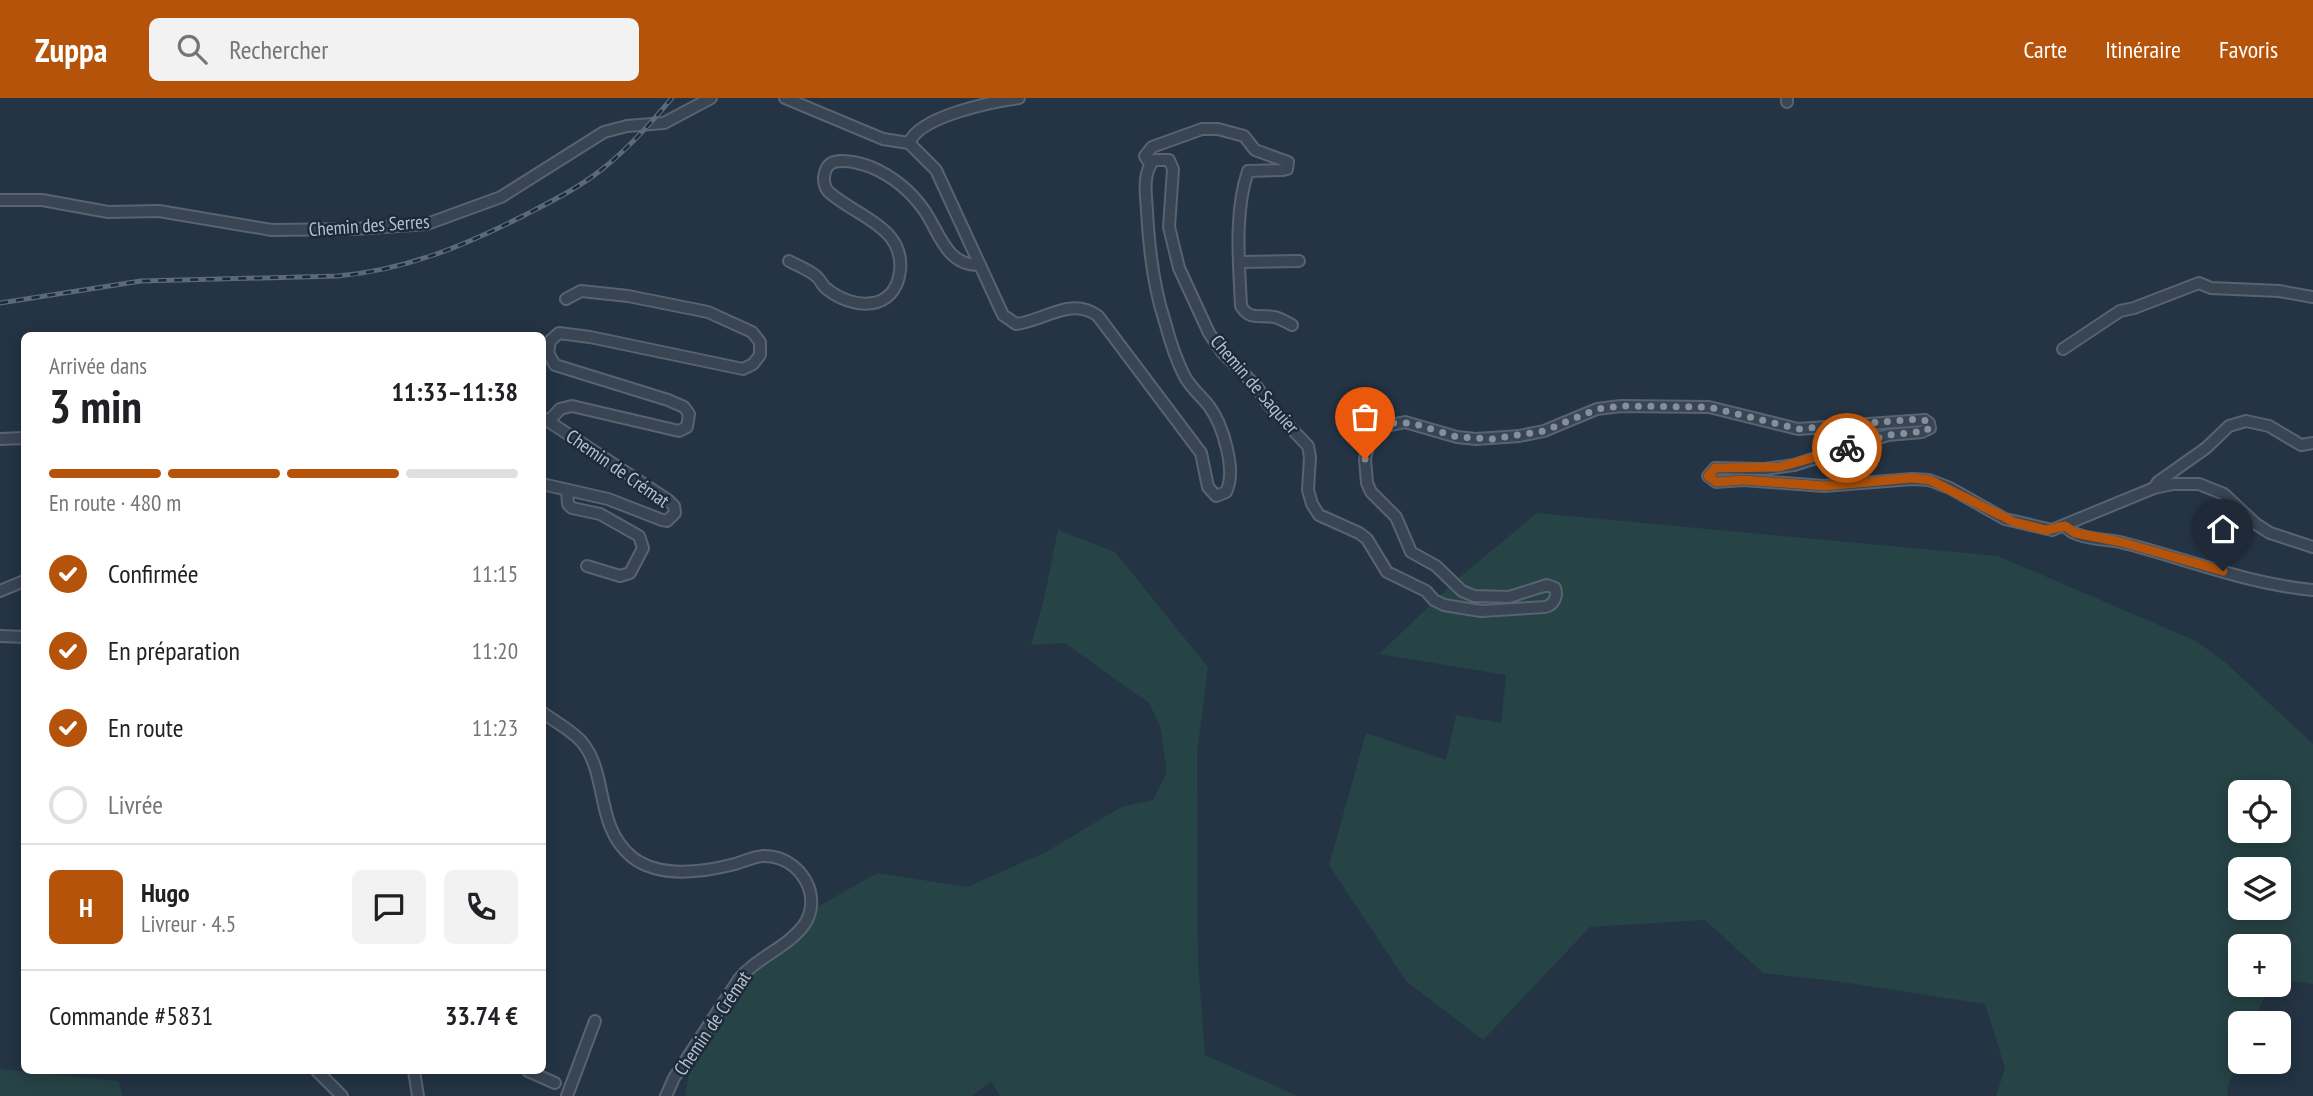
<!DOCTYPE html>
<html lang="fr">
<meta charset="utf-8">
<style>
body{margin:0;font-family:"PT Sans Narrow",sans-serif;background:#f2f2f2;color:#202124;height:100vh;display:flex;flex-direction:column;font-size:26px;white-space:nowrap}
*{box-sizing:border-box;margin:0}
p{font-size:23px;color:#757577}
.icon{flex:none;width:38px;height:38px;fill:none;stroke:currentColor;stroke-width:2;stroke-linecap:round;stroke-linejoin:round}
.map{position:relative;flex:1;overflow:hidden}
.side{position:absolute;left:21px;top:234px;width:525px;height:742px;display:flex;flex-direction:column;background:#fff;border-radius:10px;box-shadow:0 4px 18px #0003}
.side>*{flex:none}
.tools{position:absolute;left:2228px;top:682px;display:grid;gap:14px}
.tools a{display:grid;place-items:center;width:63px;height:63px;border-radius:10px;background:#fff;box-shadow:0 4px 18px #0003;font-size:35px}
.pin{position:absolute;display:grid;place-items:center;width:60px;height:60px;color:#fff;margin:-72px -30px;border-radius:50% 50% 50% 0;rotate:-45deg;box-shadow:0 0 7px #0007}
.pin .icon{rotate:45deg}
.courier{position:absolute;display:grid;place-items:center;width:70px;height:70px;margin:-35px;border:5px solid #b45309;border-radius:50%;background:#fff;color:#222;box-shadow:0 2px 9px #0007}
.headline em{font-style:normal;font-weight:700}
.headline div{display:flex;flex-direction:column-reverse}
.headline{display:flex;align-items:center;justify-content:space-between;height:119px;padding:0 28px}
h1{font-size:46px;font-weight:700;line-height:52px}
.bar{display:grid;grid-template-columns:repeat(4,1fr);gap:10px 7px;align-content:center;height:84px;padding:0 28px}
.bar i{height:9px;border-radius:5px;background:#e0e0e0}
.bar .on{background:#b45309}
.bar p{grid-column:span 4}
.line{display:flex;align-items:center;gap:18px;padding:0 28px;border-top:2px solid #e0e0e0}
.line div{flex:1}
.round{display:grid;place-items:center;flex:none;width:74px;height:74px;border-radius:10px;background:#f2f2f2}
ol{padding:0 28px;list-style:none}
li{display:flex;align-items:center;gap:21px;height:77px}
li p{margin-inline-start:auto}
li .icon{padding:7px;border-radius:50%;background:#b45309;color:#fff;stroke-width:4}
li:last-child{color:#757577}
li i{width:38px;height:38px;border:4px solid #e0e0e0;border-radius:50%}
header{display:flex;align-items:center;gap:42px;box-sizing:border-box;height:98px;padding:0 35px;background:#b45309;color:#fff}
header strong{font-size:33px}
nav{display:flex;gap:38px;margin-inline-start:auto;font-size:24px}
.search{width:490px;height:63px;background:#f2f2f2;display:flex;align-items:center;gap:18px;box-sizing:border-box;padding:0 24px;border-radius:10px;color:#757577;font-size:26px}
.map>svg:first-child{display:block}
</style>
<header>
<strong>Zuppa</strong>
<div class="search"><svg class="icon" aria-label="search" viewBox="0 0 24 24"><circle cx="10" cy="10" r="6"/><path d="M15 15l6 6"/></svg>Rechercher</div>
<nav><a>Carte</a><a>Itinéraire</a><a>Favoris</a></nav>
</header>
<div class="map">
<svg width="2313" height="998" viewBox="0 0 2313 998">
<rect width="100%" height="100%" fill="#243444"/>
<g fill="#264345" fill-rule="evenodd">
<path d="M1537 415 1998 458 2196 543 2225 564 2313 646V886L2279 881 2278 849H2240V887H2269L2253 926H2240V958L2228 988 2227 998H1996L2005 970 1985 906 1835 883 1763 875 1705 822 1590 829 1483 942 1406 883 1329 767 1366 635 1446 662 1456 617 1501 625 1506 577 1379 556 1461 478ZM2240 695H2278V733H2240ZM2240 772H2278V810H2240Z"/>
<path d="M1058 432 1115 454 1208 569 1197 656 1198 865 1205 957 1298 998H1000L991 983 972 998H685L690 968 753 874 799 843 819 808 877 775 967 789 1046 754 1121 709 1153 702 1167 674 1160 628 1149 605 1065 545 1031 547 1044 501Z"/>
<path d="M0 971 118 983 123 998H0Z"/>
</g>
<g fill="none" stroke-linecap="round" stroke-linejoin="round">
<defs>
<g id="minor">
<path d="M785 0 883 41 909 45"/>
<path d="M1787 0V4"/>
<path d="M909 45 936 72 1003 217 1016 226C1044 223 1071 198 1098 218L1201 355 1208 389 1216 398 1226 394C1237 373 1223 327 1209 308 1201 298 1192 291 1185 279 1176 262 1170 243 1165 224 1153 188 1149 151 1147 113 1146 97 1142 75 1154 62H1169L1173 71 1169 129 1179 170 1209 235 1222 254 1257 289 1268 306 1308 348 1310 359 1308 392 1312 406 1319 417 1359 435 1367 441 1387 474 1426 493 1434 502 1444 507 1481 513 1545 509C1554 507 1558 498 1555 490L1547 487 1509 499 1474 498 1462 493 1436 468 1411 454 1396 419 1371 394 1367 385 1365 361 1370 340 1386 328 1405 324 1457 339 1476 341 1519 338 1544 333 1597 311 1621 308 1709 309 1798 331 1925 322 1929 325 1930 330 1922 334 1888 337 1794 367 1765 371 1715 370 1708 378 1716 384 1743 382 1824 388 1912 381 1929 382 1950 390 2005 421 2052 432 2154 390 2173 386H2199L2224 396 2256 426 2270 435 2313 449"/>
<path d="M909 45C920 18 991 4 1019 0"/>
<path d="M1150 66 1145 58 1152 49 1202 31H1218L1244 38 1255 52 1288 64 1287 71 1283 72 1248 73C1234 114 1239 165 1241 208 1250 223 1260 216 1274 219 1280 220 1286 224 1292 227"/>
<path d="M0 102H42L108 114 159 113 272 132 355 131 427 126 501 99 604 34 627 28 664 25 711 0"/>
<path d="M789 163C798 168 810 172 817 179 821 182 822 188 827 191 853 212 895 214 900 173 905 129 856 118 830 95 821 88 822 68 834 64 846 61 860 65 871 69 892 78 910 92 924 112 940 135 946 168 980 167"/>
<path d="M1239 164 1299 163"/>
<path d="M2063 251 2120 213 2134 210 2199 185 2211 190 2279 193 2313 199"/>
<path d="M549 323 560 311 572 308 679 333 687 329 689 316 684 309 668 302 555 267 548 255 550 243 559 235 590 239 743 271 753 266 760 257V244L752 234 708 214 628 198 581 193 566 201"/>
<path d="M0 341 24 340"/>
<path d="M542 386 608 401 662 422 667 423 675 415 674 408 668 402 545 321"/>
<path d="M2154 390 2158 384 2206 350 2229 328 2246 323 2269 328 2301 347 2313 345"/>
<path d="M567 392 568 406 572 410 600 416 639 438 643 450 630 475 620 478 587 468"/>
<path d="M2065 428C2074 441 2105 441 2120 444 2184 460 2247 486 2313 492"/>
<path d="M0 493 24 483"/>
<path d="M0 538 24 539"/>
<path d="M542 614C555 624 570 631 581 643 609 675 594 728 632 759 660 781 704 774 735 766 745 763 757 757 766 758 800 759 824 798 804 827 787 850 757 859 739 881L674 980 666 998"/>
<path d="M317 973 342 998"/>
<path d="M414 973 418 998"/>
<path d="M528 973 555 985"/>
<path d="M567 998 595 923"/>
</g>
</defs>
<use href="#minor" stroke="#576371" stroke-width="14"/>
<use href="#minor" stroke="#394553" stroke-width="10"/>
<defs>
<path id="rail" d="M0 205 141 183 338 178C406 172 463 148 523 118 550 104 577 91 601 72 628 51 650 26 672 0"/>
</defs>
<use href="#rail" stroke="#5a6a7b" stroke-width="5"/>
<use href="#rail" stroke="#1d2a39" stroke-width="2.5" stroke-dasharray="8" stroke-linecap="butt"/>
</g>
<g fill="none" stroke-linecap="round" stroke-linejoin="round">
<path stroke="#838f9d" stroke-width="7" stroke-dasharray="0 12.6" d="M1365 361 1370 340 1377 332 1393 325H1412L1457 339 1492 341 1544 333 1597 311 1621 308 1709 309 1798 331 1918 321 1928 323 1930 326 1927 333 1888 337 1847 350"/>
<path stroke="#b45309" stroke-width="9" d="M1847 350 1780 369 1715 370 1708 378 1716 384 1743 382 1824 388 1912 380 1930 382 2014 424 2046 432 2065 428 2075 435 2121 444 2223 473"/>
</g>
<g text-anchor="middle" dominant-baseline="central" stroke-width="5" stroke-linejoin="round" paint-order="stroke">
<g font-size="19" fill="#b6c0cd" stroke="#1d2a39">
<text transform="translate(369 127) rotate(-4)">Chemin des Serres</text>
<text transform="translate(1255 286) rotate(49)">Chemin de Saquier</text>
<text transform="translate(618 370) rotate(35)">Chemin de Crémat</text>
<text transform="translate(712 925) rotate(-56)">Chemin de Crémat</text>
</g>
</g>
</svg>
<div class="tools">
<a><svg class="icon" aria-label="locate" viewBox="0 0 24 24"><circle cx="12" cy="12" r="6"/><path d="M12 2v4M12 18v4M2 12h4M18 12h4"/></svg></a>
<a><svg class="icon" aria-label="layers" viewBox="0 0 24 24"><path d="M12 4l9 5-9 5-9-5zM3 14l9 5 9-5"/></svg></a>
<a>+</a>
<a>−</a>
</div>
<div class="pin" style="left:1365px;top:361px;background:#ea580c"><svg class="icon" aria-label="bag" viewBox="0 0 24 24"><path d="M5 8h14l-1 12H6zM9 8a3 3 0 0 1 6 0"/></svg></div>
<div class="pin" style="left:2223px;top:473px;background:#1f2937"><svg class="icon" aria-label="home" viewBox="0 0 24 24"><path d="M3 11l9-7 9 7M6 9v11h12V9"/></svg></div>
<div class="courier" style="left:1847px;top:350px"><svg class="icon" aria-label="bike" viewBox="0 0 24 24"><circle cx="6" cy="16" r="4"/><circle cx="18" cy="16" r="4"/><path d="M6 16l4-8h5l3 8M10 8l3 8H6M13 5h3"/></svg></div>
<section class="side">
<div class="headline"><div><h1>3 min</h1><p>Arrivée dans</p></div><em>11:33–11:38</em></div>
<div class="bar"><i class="on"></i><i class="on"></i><i class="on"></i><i></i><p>En route · 480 m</p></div>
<ol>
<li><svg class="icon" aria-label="check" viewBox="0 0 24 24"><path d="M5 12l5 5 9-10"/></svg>Confirmée<p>11:15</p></li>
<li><svg class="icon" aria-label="check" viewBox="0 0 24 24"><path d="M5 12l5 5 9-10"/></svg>En préparation<p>11:20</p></li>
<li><svg class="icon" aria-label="check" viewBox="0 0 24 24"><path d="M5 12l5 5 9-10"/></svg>En route<p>11:23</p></li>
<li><i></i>Livrée</li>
</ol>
<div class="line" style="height:126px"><b class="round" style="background:#b45309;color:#fff">H</b><div><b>Hugo</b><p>Livreur · 4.5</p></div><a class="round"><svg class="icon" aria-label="chat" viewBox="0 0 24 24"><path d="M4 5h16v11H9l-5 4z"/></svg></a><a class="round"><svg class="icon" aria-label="phone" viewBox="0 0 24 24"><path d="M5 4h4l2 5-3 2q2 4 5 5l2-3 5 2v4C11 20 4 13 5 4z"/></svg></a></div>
<div class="line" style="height:91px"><div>Commande #5831</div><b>33.74 €</b></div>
</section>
</div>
